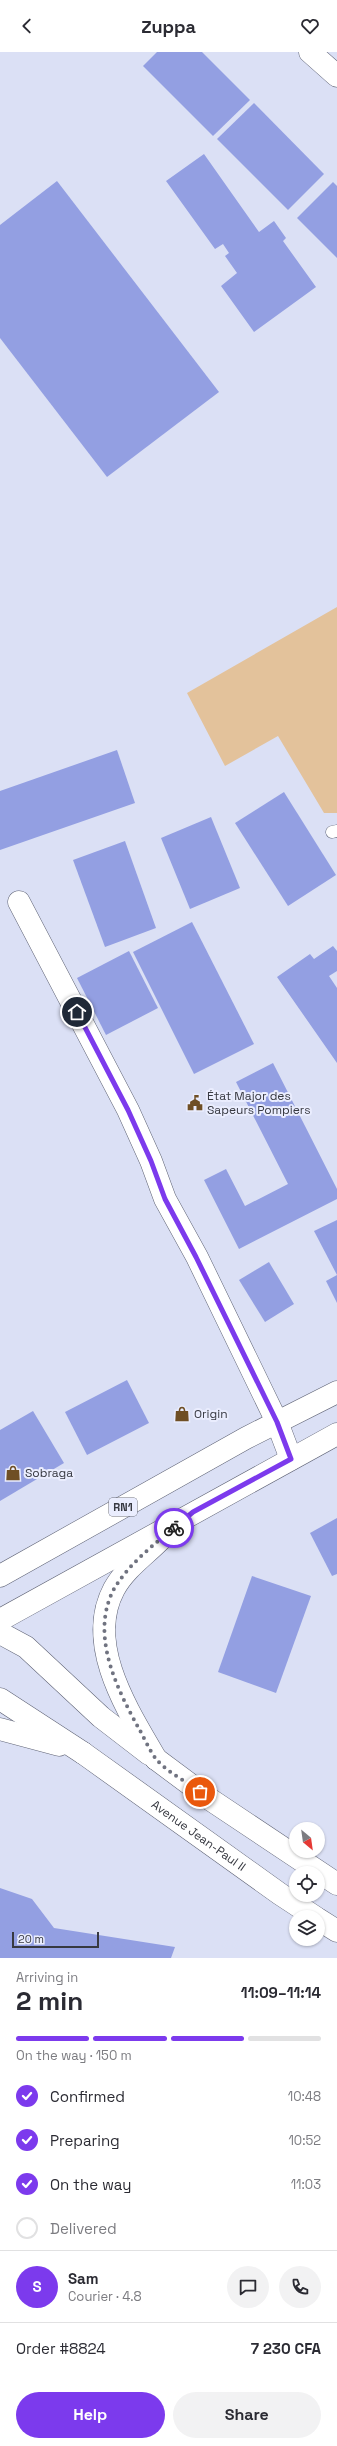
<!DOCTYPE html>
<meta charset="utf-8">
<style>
body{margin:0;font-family:"Space Grotesk",sans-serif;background:#f2f2f3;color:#2b2b33;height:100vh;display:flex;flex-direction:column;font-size:15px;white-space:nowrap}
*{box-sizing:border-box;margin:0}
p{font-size:13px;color:#7c7c81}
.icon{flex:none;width:22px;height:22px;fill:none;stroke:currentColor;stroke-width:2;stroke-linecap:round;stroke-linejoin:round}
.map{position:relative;height:1906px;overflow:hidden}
.panel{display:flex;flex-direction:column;background:#fff;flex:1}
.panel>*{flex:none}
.needle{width:26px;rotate:151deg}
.tools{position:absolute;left:289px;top:1770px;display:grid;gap:8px}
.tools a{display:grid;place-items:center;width:36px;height:36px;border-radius:50%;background:#fff;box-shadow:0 1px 3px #0004;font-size:20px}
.scale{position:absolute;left:12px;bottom:10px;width:87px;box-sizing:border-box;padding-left:4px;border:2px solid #373941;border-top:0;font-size:11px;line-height:14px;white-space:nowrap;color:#373941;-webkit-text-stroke:3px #eaedfe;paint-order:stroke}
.pin{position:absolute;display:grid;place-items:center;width:34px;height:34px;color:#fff;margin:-17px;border:2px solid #fff;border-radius:50%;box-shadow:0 1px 4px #0007}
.courier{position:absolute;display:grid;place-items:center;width:40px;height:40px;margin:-20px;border:3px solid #7c3aed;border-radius:50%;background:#fff;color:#222;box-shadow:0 1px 5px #0007}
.headline em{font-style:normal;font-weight:700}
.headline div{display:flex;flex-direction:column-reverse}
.headline{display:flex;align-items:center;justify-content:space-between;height:68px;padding:0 16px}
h1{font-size:26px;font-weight:700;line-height:30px}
.bar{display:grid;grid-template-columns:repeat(4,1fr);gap:6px 4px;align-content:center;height:48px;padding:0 16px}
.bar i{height:5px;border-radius:3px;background:#e1e1e2}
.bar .active{background:#7c3aed}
.bar p{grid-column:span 4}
.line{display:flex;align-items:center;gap:10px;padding:0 16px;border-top:1px solid #e1e1e2}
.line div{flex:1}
.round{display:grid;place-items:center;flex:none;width:42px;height:42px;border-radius:21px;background:#f2f2f3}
ol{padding:0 16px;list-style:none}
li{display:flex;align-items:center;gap:12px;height:44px}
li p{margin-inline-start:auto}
li .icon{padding:4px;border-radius:50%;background:#7c3aed;color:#fff;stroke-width:4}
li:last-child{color:#7c7c81}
li i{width:22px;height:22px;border:2px solid #e1e1e2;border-radius:50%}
.cta{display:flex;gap:8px;margin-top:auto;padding:8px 16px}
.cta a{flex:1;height:46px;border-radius:24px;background:#7c3aed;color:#fff;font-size:16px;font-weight:700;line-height:46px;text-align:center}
.cta a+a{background:#f2f2f3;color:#2b2b33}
header{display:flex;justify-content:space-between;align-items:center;height:52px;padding:0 16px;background:#fff;font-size:18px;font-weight:700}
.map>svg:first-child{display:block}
</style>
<header><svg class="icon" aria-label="back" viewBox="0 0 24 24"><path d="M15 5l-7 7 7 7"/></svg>Zuppa<svg class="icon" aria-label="heart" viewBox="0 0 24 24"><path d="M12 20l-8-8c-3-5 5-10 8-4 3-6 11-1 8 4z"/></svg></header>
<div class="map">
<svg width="337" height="1906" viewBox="0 0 337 1906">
<rect width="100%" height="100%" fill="#dbe0f5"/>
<path fill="#e3c29b" d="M337 555V761H324L278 684 225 714 187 641Z"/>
<g fill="#939fe2">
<path d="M157 0H202L250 48 213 84 143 14Z"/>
<path d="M254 51 324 122 288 158 217 87Z"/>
<path d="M204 102 259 180 274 169 286 186 283 189 316 235 254 280 221 234 237 221 225 204 229 201 223 192 215 197 166 129Z"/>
<path d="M57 129 219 340 107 425 0 286V173Z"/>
<path d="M333 130 337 134V206L297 166Z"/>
<path d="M117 698 135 751 0 798V739Z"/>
<path d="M284 740 336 823 288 854 235 771Z"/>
<path d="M211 765 240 836 190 857 161 786Z"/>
<path d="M125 789 156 876 105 895 73 808Z"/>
<path d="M192 870 254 992 194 1022 133 900Z"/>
<path d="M333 894 337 899V919L329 924 337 936V1011L277 925 310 902 314 907Z"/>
<path d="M129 899 158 956 106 983 77 926Z"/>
<path d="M273 1011 337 1137V1147L239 1197 204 1128 226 1117 245 1154 288 1132 236 1030Z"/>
<path d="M337 1168V1223L314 1179Z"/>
<path d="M269 1210 294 1252 265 1270 239 1228Z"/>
<path d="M337 1223V1251L326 1229Z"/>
<path d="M127 1328 149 1371 87 1403 65 1360Z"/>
<path d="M33 1359 64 1411 0 1449V1378Z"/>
<path d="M337 1466V1522L332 1524 310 1481Z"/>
<path d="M252 1524 311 1544 276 1641 218 1620Z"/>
<path d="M0 1836 32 1847 54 1876 175 1895 171 1906H0Z"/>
</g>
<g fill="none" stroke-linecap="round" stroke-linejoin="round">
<defs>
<path id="service" d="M332 780 337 779"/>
<g id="minor">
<path d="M310 0 337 24"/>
<path d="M19 850 128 1058 151 1109 165 1147 197 1205 277 1370 291 1407"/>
</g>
<g id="secondary">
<path id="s1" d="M83 1701 280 1842 315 1865"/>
<path d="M156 1707 211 1748 337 1832"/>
<path d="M318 1867 337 1879"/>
</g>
<g id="primary">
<path d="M0 1524 246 1386 337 1340"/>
<path d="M0 1568 337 1382"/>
<path d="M0 1581 26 1595 101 1665 149 1702"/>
<path d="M0 1647 83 1701"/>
<path d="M0 1677 59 1693"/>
<path d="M156 1707C129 1660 84 1593 114 1537 125 1517 144 1504 160 1488"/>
</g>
</defs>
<use href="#service" stroke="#5f6375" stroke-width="13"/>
<use href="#minor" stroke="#5f6375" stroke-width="23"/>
<use href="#secondary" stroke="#5f6375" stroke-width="23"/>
<use href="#primary" stroke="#5f6375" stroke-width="23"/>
<use href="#service" stroke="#fff" stroke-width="12"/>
<use href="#minor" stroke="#fff" stroke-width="22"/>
<use href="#secondary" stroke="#fff" stroke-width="22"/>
<use href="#primary" stroke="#fff" stroke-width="22"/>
</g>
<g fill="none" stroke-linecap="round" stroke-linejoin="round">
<path stroke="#707380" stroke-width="4" stroke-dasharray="0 7.2" d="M174 1476C153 1493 128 1513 114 1537 90 1582 116 1635 138 1675 144 1685 149 1698 156 1707 167 1720 187 1730 200 1740"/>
<path stroke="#7c3aed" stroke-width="5" d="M77 960 128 1058 151 1109 165 1147 196 1205 277 1370 291 1407 193 1460 174 1476"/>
</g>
<defs>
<symbol id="civic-bare" viewBox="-9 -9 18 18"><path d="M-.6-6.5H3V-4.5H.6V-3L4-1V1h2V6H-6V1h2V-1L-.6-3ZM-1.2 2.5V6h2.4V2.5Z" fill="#6f4f25" stroke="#eaedfe" stroke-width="2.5" paint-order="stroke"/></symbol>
<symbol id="shop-bare" viewBox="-9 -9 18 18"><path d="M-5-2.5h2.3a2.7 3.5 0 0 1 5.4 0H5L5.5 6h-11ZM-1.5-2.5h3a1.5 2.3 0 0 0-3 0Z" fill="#6f4f25" stroke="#eaedfe" stroke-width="2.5" paint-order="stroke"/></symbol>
</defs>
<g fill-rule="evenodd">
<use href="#civic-bare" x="184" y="1040" width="22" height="22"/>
<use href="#shop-bare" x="171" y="1351" width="22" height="22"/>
<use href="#shop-bare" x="2" y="1410" width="22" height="22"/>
</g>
<g text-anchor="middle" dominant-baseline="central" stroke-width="4" stroke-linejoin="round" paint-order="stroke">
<rect fill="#eaedfe" stroke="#6d6f7a" stroke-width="1" x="109" y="1446" width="28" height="18" rx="3"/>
<g font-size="11" font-weight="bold" fill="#373941">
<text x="123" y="1455">RN1</text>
</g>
<g font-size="12" fill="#373941" stroke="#eaedfe" text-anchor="start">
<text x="207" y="1044">État Major des<tspan x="207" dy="14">Sapeurs Pompiers</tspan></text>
<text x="194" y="1362">Origin</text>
<text x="25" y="1421">Sobraga</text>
</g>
<g font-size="12" fill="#373941" stroke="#eaedfe">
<text stroke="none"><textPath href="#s1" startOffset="142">Avenue Jean-Paul II</textPath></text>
</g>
</g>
</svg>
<div class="tools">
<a><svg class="needle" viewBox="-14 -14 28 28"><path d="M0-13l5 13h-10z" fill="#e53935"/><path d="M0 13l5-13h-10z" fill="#7c7c81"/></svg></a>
<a><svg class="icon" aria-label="locate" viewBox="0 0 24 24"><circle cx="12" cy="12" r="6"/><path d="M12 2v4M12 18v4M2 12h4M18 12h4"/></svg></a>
<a><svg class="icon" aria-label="layers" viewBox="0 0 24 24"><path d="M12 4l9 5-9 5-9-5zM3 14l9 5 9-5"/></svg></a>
</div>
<div class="scale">20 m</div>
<div class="pin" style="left:200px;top:1740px;background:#ea580c"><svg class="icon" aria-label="bag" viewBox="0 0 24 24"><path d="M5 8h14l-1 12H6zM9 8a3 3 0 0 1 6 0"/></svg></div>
<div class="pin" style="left:77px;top:960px;background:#1f2937"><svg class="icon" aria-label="home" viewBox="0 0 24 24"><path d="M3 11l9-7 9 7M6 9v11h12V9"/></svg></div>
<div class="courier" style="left:174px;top:1476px"><svg class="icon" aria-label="bike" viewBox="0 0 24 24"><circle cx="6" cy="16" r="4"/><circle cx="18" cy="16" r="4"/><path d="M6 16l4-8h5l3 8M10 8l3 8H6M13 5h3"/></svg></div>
</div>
<section class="panel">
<div class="headline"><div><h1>2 min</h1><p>Arriving in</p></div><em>11:09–11:14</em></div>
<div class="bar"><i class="active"></i><i class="active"></i><i class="active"></i><i></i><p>On the way · 150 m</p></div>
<ol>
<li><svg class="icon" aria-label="check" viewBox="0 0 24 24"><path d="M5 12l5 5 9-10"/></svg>Confirmed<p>10:48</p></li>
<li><svg class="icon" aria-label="check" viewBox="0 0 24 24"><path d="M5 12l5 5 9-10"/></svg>Preparing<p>10:52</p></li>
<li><svg class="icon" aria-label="check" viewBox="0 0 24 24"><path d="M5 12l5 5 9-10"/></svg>On the way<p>11:03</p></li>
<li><i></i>Delivered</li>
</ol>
<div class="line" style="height:72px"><b class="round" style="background:#7c3aed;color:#fff">S</b><div><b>Sam</b><p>Courier · 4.8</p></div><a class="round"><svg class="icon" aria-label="chat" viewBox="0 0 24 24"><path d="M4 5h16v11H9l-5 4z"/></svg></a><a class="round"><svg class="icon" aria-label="phone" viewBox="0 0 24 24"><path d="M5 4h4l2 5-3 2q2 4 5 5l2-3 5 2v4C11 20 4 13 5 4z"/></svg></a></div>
<div class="line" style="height:52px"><div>Order #8824</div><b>7 230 CFA</b></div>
<div class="cta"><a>Help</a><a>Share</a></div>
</section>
